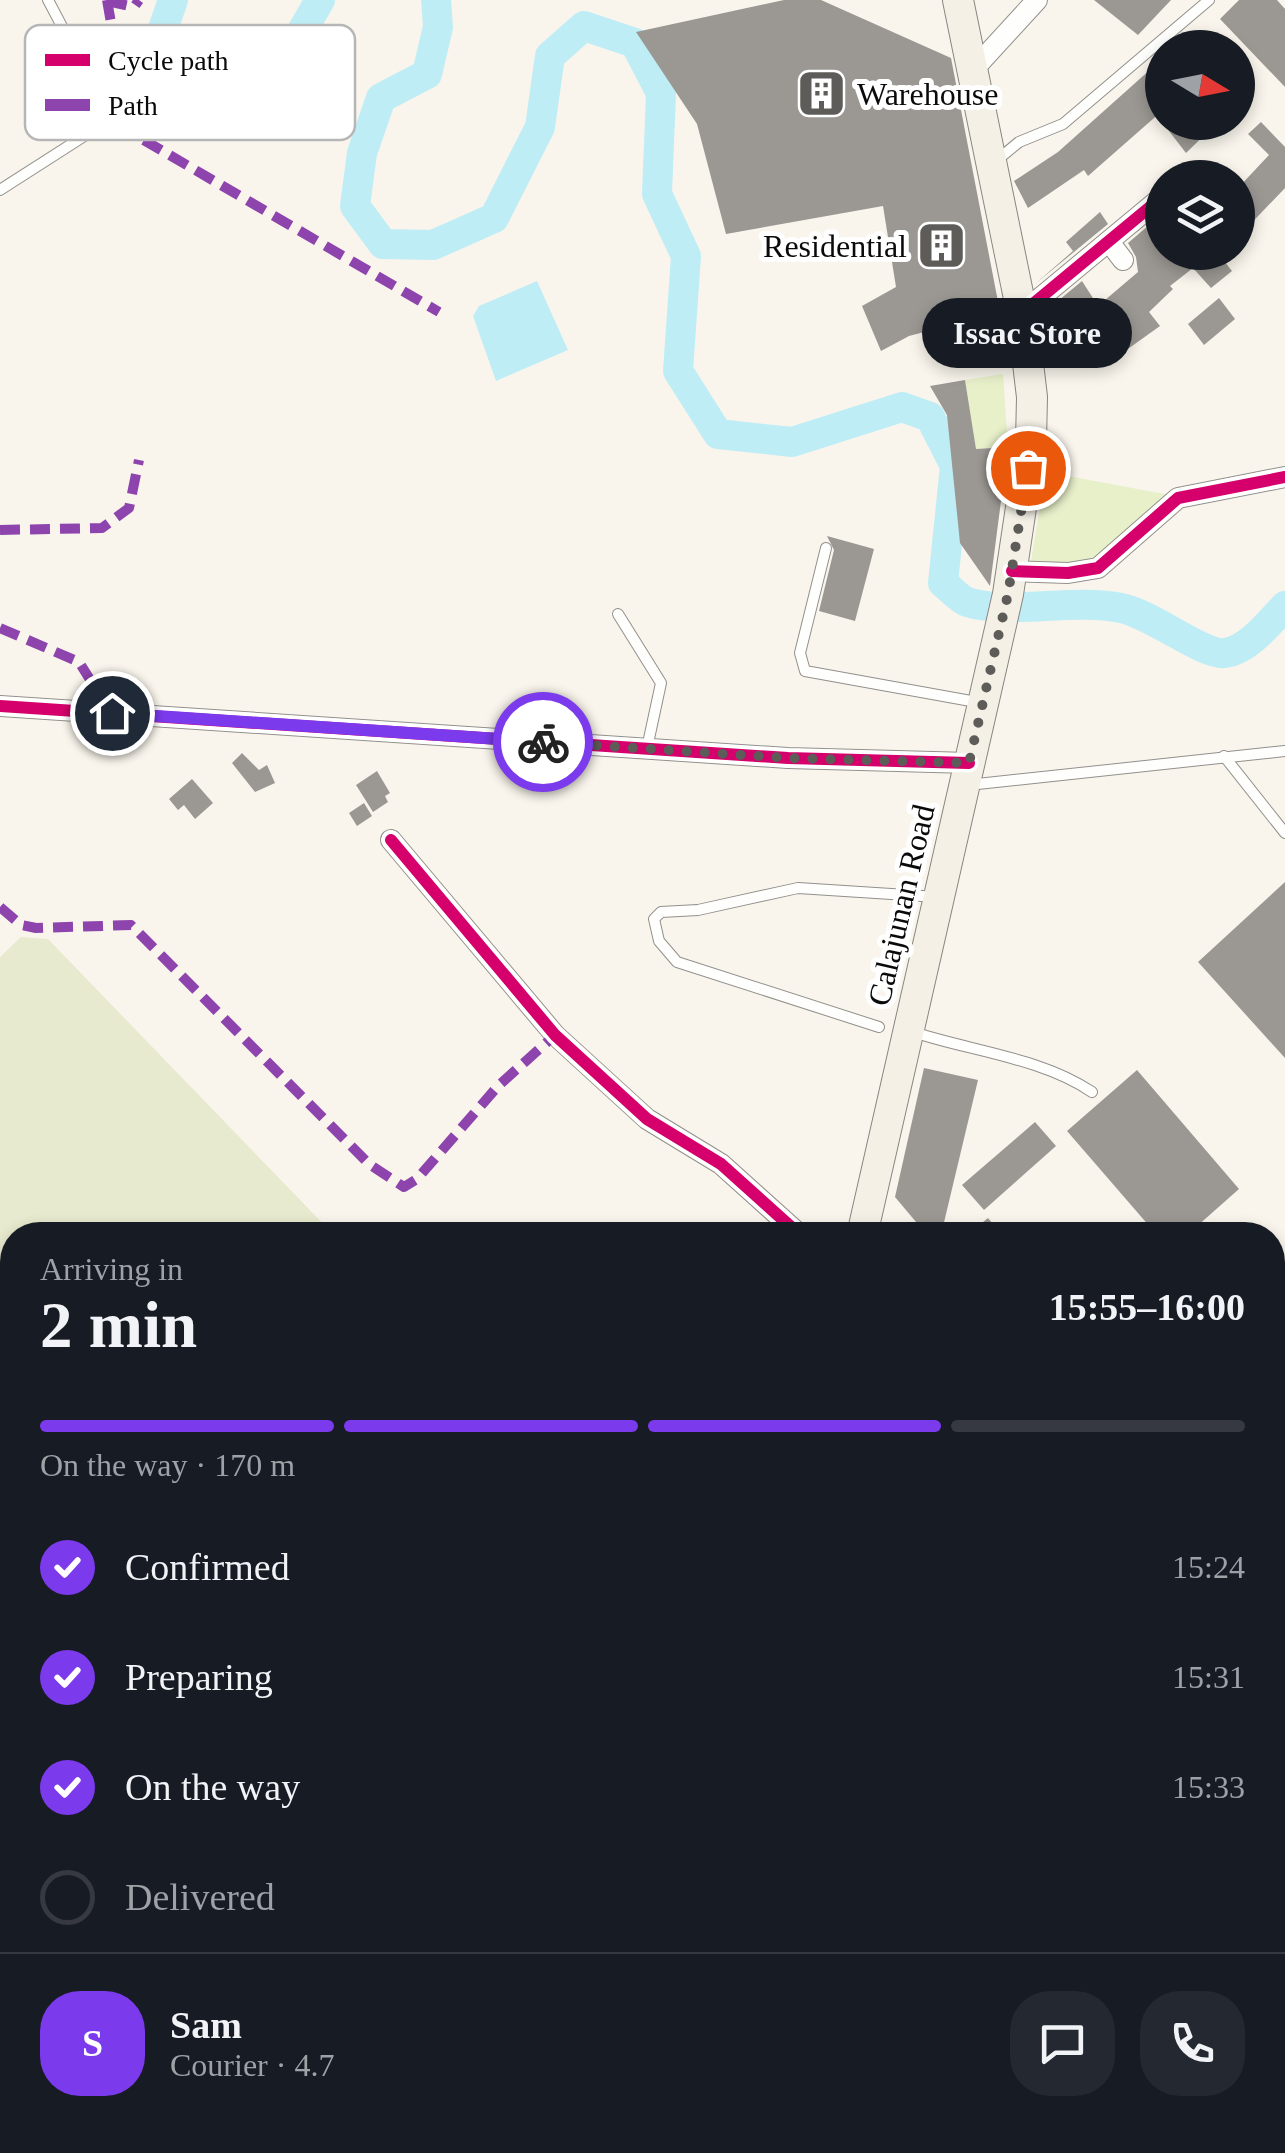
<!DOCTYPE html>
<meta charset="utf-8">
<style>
body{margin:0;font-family:Georgia,serif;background:#242831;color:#f1f3f6;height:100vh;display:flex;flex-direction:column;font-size:38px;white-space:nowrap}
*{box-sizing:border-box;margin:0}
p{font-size:32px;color:#9ea1a6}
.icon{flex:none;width:55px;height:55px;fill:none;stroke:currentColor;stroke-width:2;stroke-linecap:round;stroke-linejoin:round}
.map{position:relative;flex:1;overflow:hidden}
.sheet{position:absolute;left:0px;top:1222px;width:1285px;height:932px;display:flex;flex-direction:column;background:#171b24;border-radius:40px 40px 0 0;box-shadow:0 5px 15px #0003}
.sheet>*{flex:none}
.needle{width:65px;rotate:100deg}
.tools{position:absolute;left:1145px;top:30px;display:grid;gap:20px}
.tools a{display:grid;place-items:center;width:110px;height:110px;border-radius:50%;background:#171b24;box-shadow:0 5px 15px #0003;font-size:50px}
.pin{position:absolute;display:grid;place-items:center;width:85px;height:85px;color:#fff;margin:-42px;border:5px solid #fff;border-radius:50%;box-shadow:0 2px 10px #0007}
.courier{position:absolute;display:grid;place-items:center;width:100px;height:100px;margin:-50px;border:8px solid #7c3aed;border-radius:50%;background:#fff;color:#222;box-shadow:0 2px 12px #0007}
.bubble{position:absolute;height:70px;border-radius:35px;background:#171b24;box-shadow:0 5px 15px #0003;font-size:32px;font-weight:600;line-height:70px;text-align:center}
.head em{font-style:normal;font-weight:600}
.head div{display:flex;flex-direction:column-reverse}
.head{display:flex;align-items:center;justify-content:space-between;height:170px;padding:0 40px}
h1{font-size:65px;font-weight:600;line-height:75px}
.bar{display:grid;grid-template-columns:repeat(4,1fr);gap:15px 10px;align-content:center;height:120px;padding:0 40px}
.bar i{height:12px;border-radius:8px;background:#363941}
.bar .current{background:#7c3aed}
.bar p{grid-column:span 4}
.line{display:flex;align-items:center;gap:25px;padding:0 40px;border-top:2px solid #363941}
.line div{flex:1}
.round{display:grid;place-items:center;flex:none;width:105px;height:105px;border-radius:40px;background:#242831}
ol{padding:0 40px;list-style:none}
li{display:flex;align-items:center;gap:30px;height:110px}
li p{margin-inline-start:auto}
li .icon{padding:10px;border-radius:50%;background:#7c3aed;color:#fff;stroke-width:4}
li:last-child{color:#9ea1a6}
li i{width:55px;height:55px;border:5px solid #363941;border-radius:50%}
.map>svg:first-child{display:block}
</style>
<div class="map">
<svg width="1285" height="2153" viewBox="0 0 1285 2153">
<rect width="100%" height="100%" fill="#f9f5ec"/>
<g fill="#e7f0c9">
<path d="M1003 374 1008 447 976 449 965 380Z"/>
<path d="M1046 472 1170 495 1096 564 1030 567Z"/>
</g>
<g fill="#e8eacf">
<path d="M21 937 48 939 334 1235H12V1554L0 1541V957Z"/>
<path d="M0 1593 12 1607V1804L0 1808Z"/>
<path d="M0 2062 12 2063V2142H251L259 2153H0Z"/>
</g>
<path fill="#bfedf6" d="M537 281 568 350 496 381 473 316 479 306Z"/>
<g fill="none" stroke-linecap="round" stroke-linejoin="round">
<g stroke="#bfedf6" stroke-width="30">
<path d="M173 0 157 46 181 112 221 124 256 111 320 0"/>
<path d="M436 0 438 27 427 74 381 98 362 153 355 206 383 244 433 245 494 218 540 127 550 56 584 26 635 43 661 93 657 194 686 256 678 371 718 434 792 442 902 407 930 417 955 466 943 583C950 588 959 599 967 602 1007 615 1075 598 1121 608 1152 614 1204 656 1225 653 1248 650 1270 622 1285 606"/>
</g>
</g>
<g fill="#9b9893">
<path d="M784 0H821L951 58 1000 312 909 336 881 351 862 306 896 287 883 206 726 234 697 124 636 32Z"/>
<path d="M1094 0H1171L1138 35Z"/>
<path d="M1239 0H1277L1285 9V87L1220 19Z"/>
<path d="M1162 59V111L1088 176 1084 170 1028 208 1014 181 1058 152Z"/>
<path d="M1162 122H1218L1186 153Z"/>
<path d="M1261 122 1285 147V188L1238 237V188L1269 155 1248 134Z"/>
<path d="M1100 212 1108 224 1035 284 1073 251 1066 242Z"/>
<path d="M1162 214V252H1217L1232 271 1211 288 1193 268 1170 286 1173 289 1149 312 1160 326 1104 366 1079 336 1047 361 1041 315 1082 281 1098 306 1138 272 1136 257 1128 243Z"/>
<path d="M1219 298 1235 319 1204 345 1188 324Z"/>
<path d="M965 380 976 449 1008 447 990 586 960 543 947 415 930 386Z"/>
<path d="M827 536 874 549 855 621 819 611 834 550Z"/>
<path d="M242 753 259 770 267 765 275 783 255 792 232 763Z"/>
<path d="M377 771 390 793 385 796 388 802 373 812 356 785Z"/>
<path d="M192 779 213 803 195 819 184 805 178 810 169 799Z"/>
<path d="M364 803 372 816 357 826 349 813Z"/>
<path d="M1285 882V1058L1198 962Z"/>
<path d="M924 1068 978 1080 941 1235H927L895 1197Z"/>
<path d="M1137 1070 1239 1189 1187 1235H1157L1067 1131Z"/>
<path d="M1035 1122 1056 1146 984 1210 962 1185Z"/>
<path d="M988 1218 1002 1235H967Z"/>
</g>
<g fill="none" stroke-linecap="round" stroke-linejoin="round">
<defs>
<g id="lane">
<path d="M996 161 1019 142 1063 124 1209 0"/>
<path d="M0 190 92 131 103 104 48 0"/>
<path d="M826 548 800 653 805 671 982 703"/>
<path d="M618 614 661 683 647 748"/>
<path d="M1224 756 1285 833"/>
<path d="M968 785 1285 751"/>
<path d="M879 1027 677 962 659 941 654 919 661 912 698 910 798 888 938 897"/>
<path d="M910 1031C969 1051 1040 1057 1092 1092"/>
<path d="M0 1420 12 1434"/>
<path d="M6 1491 12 1485"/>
<path d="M0 1652 12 1667"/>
<path d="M0 1721 12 1711"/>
<path d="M1272 1739 1285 1757"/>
<path d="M0 1778 12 1774"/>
<path d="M1272 1965 1285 1956"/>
<path d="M0 2137 2 2102"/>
<path d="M183 2142 191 2153"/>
</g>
<g id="street">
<path d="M971 72 1037 0"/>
<path d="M1185 178 1187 176"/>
<path d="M1110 243 1123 260"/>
<path d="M1022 313 1162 197"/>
<path d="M1012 571 1068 573 1098 568 1178 498 1285 477"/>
<path d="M0 706 788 758 969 763"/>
<path d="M391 840 555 1035 647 1119 721 1164 800 1235"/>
<path d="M754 2142 763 2153"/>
<path d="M1022 2142 1032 2153"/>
<path d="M1153 2142 1163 2153"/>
</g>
<g id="secondary">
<path d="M862 1235 1008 594 1031 441 1032 397 1022 313 958 0"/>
<path d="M0 1585 12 1598"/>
<path d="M651 2153 654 2142"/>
</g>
</defs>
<use href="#lane" stroke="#92908c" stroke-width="12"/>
<use href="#street" stroke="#92908c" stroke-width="22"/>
<use href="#secondary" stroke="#888682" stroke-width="32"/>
<use href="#lane" stroke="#fefefc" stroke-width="10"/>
<use href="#street" stroke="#fefefc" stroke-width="20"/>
<use href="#secondary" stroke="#f4f0e6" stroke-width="30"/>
<g stroke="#8e44ad" stroke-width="10" stroke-dasharray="20 10" stroke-linecap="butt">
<path d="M107 0 130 132 439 312"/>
<path d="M107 1 134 7 139 0"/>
<path d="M0 530 102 528 129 508 139 460"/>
<path d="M0 628 79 662 111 713"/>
<path d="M0 907 21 925 36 928 131 925 369 1164 404 1187 417 1179 498 1086 555 1035"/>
</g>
<defs>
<g id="cycleway">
<path d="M1022 313 1162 197"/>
<path d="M1012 571 1068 573 1098 568 1178 498 1285 477"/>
<path d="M0 706 788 758 969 763"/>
<path d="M391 840 555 1035 647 1119 721 1164 800 1235"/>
</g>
</defs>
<use href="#cycleway" stroke="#fff" stroke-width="19"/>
<use href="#cycleway" stroke="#d6006c" stroke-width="12"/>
</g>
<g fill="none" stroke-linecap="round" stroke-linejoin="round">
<path stroke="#5e5c59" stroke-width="10" stroke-dasharray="0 18" d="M543 742 788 758 969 763 1008 594 1028 468"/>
<path stroke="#7c3aed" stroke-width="12" d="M112 713 543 742"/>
</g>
<defs>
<symbol id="building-square" viewBox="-11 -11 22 22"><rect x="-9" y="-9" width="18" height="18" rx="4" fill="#5e5c59" stroke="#fff"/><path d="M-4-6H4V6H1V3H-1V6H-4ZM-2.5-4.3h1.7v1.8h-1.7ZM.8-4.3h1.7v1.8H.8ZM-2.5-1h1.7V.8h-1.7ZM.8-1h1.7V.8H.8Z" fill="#fff"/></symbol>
</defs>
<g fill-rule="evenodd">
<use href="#building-square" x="794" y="66" width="55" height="55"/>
<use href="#building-square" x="914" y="218" width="55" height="55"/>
</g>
<g text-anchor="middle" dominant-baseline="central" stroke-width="10" stroke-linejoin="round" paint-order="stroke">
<g font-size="32" fill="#0a0a0a" stroke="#fff" text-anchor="start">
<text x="857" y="94">Warehouse</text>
<text x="907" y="246" text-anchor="end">Residential</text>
</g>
<g font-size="32" fill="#0a0a0a" stroke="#fff">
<text transform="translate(901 905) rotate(-77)">Calajunan Road</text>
</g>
</g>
<rect x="25" y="25" width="330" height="115" rx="15" fill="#fff" stroke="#b6b6b6" stroke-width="2.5"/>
<rect x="45" y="54" width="45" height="12" fill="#d6006c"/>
<rect x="45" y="99" width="45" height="12" fill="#8e44ad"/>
<g font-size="28" fill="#0a0a0a">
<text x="108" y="70">Cycle path</text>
<text x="108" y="115">Path</text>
</g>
</svg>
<div class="tools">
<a><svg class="needle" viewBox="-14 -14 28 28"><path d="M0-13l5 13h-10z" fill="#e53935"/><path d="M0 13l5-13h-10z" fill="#9ea1a6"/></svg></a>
<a><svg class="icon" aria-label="layers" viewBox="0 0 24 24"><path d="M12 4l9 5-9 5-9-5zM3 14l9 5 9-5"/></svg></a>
</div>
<div class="pin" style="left:1028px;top:468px;background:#ea580c"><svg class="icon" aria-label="bag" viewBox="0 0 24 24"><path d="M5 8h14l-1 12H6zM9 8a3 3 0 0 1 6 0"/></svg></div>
<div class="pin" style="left:112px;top:713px;background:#1f2937"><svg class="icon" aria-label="home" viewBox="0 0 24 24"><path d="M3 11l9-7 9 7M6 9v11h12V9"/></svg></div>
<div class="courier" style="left:543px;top:742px"><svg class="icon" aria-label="bike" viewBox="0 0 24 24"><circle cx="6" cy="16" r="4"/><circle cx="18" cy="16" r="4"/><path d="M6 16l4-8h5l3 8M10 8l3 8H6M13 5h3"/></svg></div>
<div class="bubble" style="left:922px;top:298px;width:210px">Issac Store</div>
<section class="sheet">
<div class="head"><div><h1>2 min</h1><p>Arriving in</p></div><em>15:55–16:00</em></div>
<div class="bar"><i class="current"></i><i class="current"></i><i class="current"></i><i></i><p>On the way · 170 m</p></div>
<ol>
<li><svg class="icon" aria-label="check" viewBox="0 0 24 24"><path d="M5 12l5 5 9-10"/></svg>Confirmed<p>15:24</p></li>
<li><svg class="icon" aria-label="check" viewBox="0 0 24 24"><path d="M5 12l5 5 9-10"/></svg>Preparing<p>15:31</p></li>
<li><svg class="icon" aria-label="check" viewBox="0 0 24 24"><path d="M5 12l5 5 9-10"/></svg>On the way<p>15:33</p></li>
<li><i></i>Delivered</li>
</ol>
<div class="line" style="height:180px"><b class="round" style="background:#7c3aed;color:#fff">S</b><div><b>Sam</b><p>Courier · 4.7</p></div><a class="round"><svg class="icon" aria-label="chat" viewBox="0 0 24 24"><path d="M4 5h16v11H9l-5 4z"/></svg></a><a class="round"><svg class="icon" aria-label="phone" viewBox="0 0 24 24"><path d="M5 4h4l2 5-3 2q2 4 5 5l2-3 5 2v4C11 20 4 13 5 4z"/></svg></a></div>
</section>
</div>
